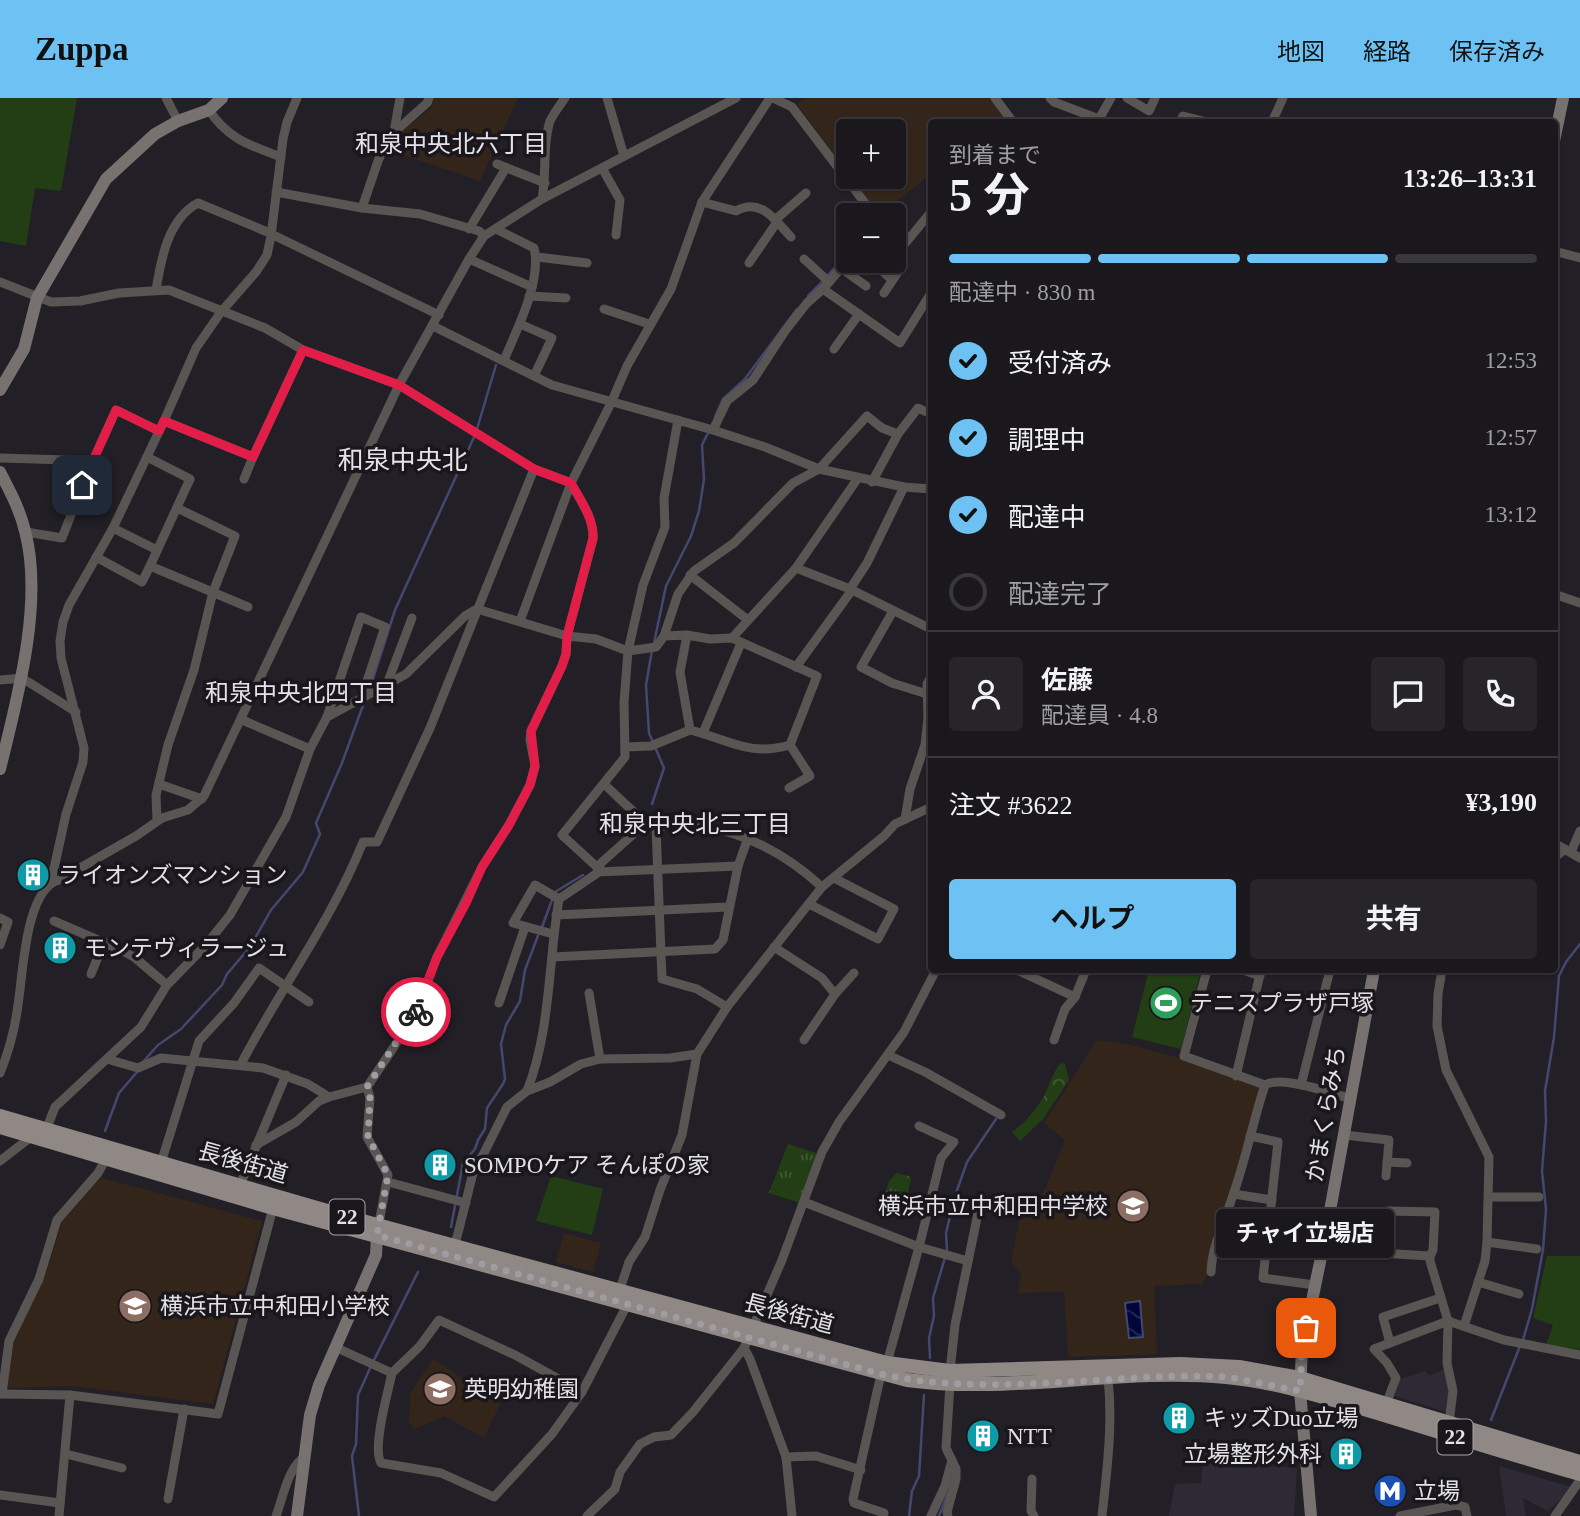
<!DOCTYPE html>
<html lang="ja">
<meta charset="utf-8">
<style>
body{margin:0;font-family:"Times New Roman","Noto Sans JP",serif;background:#272529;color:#f1f3f6;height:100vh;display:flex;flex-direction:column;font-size:26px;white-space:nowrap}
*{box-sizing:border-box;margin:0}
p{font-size:23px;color:#9fa0a3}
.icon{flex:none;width:38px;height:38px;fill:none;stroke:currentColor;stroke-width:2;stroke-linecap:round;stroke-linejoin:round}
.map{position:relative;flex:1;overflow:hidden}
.details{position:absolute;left:928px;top:21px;width:630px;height:854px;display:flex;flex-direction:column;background:#1a181c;border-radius:7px;box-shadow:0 2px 5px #0004,0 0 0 2px #38373b}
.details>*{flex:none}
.controls{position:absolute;left:836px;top:21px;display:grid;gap:14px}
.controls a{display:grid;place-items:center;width:70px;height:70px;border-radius:7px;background:#1a181c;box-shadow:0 2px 5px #0004,0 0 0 2px #38373b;font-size:35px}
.pin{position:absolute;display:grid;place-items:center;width:60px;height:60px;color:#fff;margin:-30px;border-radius:14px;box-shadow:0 4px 10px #0006}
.courier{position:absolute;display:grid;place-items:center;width:70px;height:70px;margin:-35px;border:5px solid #e11d48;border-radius:50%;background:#fff;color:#222;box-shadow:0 2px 9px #0007}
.bubble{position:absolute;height:49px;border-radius:7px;background:#1a181c;box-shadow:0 2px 5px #0004,0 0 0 2px #38373b;font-size:23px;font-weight:700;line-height:49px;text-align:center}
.head em{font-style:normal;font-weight:700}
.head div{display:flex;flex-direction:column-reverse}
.head{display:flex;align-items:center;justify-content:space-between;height:119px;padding:0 21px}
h1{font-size:46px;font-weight:700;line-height:52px}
.bar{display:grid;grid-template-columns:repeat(4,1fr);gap:10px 7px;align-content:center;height:84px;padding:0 21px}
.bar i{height:9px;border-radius:5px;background:#38373b}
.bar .current{background:#6dc2f3}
.bar p{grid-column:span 4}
.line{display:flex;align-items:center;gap:18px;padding:0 21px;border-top:2px solid #38373b}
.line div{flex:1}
.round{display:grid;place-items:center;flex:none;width:74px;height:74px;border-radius:7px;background:#272529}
ol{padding:0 21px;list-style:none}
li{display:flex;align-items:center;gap:21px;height:77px}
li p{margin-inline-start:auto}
li .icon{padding:7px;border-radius:50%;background:#6dc2f3;color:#111;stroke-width:4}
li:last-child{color:#9fa0a3}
li i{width:38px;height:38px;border:4px solid #38373b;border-radius:50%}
.action{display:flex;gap:14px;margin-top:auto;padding:14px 21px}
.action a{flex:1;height:80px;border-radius:7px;background:#6dc2f3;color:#111;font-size:28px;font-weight:700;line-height:80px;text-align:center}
.action a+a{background:#272529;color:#f1f3f6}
header{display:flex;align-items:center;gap:42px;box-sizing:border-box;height:98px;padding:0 35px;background:#6dc2f3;color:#111}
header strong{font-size:33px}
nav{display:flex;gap:38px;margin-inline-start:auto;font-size:24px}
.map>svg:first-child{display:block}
</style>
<header>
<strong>Zuppa</strong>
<nav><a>地図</a><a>経路</a><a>保存済み</a></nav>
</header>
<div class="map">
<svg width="1580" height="1418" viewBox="0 0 1580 1418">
<defs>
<pattern id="grass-tufts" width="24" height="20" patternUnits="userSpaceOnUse" patternTransform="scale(1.75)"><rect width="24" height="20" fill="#233e14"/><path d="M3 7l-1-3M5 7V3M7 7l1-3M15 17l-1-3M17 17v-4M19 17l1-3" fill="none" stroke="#435a36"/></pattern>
<pattern id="forest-crowns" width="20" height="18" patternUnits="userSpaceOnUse" patternTransform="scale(1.75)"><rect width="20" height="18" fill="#233e14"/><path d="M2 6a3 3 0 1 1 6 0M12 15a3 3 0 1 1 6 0" fill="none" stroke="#435a36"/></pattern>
<pattern id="water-waves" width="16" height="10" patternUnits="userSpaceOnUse" patternTransform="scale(1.75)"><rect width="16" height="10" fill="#00053b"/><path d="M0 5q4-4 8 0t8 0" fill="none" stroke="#252957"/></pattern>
</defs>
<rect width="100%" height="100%" fill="#222026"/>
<g fill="#2e2a35">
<path d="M1445 1271 1450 1285 1447 1314 1394 1298 1399 1282 1425 1273 1429 1278Z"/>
<path d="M1204 1348 1243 1352 1242 1366 1297 1370 1294 1418H1169L1175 1386 1201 1385Z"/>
<path d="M1499 1368 1571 1389 1564 1398 1548 1413 1523 1400 1526 1418H1506Z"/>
</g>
<g fill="#34251a">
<path d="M434 0H518L480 83 388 52 400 34 431 11Z"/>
<path d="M805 0H991L1009 24H931V76L879 117 851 79H894V33H849V76L797 6Z"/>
<path d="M1097 942 1128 946 1186 962 1260 987 1261 990 1209 1174 1202 1186 1154 1188 1157 1256 1068 1259 1064 1194 1018 1195 1021 1175 1011 1164 1020 1118 1026 1117 1038 1121 1041 1100 1065 1042 1044 1025Z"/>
<path d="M99 1079 262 1123 213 1306 73 1288 7 1290 13 1246 48 1170 62 1124Z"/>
<path d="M564 1135 601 1145 593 1174 556 1164Z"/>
<path d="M433 1261 500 1306 484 1340 444 1318 415 1331 409 1324 410 1295Z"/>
</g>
<g fill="url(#grass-tufts)">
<path d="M788 1046 816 1055 818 1061 800 1105 769 1095Z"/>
<path d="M897 1075 911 1079 905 1110 890 1107 884 1100 889 1083Z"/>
</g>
<path fill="url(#forest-crowns)" d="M1061 965 1065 966 1069 982 1043 1021 1020 1043 1012 1034C1025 1025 1034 1014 1043 1000 1050 988 1051 976 1061 965Z"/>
<g fill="#233e14">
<path d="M0 0H77L61 93 35 90 26 148 0 143Z"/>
<path d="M1149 872H1201L1181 951 1132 939Z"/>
<path d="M551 1078 603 1091 592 1137 536 1123Z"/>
<path d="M1547 1158H1580V1252L1546 1247 1553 1227 1533 1220Z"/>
</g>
<path fill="url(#water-waves)" stroke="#44476e" stroke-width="2" d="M1140 1203 1143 1239 1129 1240 1125 1205Z"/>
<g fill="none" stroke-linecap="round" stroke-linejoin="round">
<g stroke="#44476e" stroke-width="2.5">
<path d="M827 178 849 155"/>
<path d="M808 198 823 183"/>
<path d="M715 319 723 301 745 281 797 211"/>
<path d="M477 331 496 267"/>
<path d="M654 545 666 488 691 438 699 413 704 381 702 347 708 335"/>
<path d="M652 552 646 587 649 635 664 670 652 706"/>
<path d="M369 593 395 512 475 337"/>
<path d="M542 829 555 794 583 777"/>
<path d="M142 965 158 947 181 931 222 887 227 876 250 849 271 812 303 774 320 736 316 725 342 665 365 602"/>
<path d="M105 1033 119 995 137 974"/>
<path d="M451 1129 463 1065 475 1051 478 1042 485 1031 487 1010 503 986 505 981 501 946 506 927 520 903 525 872 539 835"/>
<path d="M1523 1242 1532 1211 1543 1152 1546 1111 1542 1073 1546 1023 1545 993 1554 939 1559 878 1566 864 1580 846"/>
<path d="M930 1260 929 1240 934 1218 933 1200 947 1153 946 1135 955 1098 967 1064 996 1021"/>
<path d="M374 1262 418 1174"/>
<path d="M1491 1322 1520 1248"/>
<path d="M359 1418 352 1358 356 1346 358 1297 371 1268"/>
<path d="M909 1418 912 1393 919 1378 924 1297"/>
<path d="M939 1418 948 1395"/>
</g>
<g stroke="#585553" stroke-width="9">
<path d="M166 0 178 23"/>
<path d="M429 0 427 5 390 38 378 63 362 110 420 116 479 133 484 138"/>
<path d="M607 0 624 58"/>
<path d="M773 0 792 9 874 117"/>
<path d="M995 0 1013 24"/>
<path d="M1050 0 1054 4 1099 21 1111 0"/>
<path d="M1127 0 1149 13 1155 0"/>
<path d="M209 12C228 41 249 47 281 59"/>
<path d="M1180 24 1183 18 1207 24"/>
<path d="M1272 24 1283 0"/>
<path d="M394 34 400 0"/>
<path d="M497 66 545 85"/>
<path d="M602 70 620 102 616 137"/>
<path d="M276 94 362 110"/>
<path d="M542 101C547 75 542 48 550 23 554 15 560 7 565 0"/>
<path d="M702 104 736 113C761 99 775 122 791 139"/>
<path d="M775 122 806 95"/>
<path d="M469 131 506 70"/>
<path d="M496 131 534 150C542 183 517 231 504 262"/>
<path d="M894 141 903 148 931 114"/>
<path d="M1554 153 1580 160"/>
<path d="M537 159 587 165"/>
<path d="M469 161 532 189"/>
<path d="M804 161 829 184"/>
<path d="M871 163 892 182"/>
<path d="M749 165 777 124"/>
<path d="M841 170 866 188"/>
<path d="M0 184 51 204 80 203 119 195 169 192 265 230 303 252 399 287 534 371 571 385 520 523"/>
<path d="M823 191 900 245 931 195"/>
<path d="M156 192C161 161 168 121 198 105L265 133 439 217"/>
<path d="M884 195 898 174"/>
<path d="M529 198 566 200"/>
<path d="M604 211 649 226"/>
<path d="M520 226 552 240 534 278"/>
<path d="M433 228 552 287 713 332 765 349 819 371 904 389 931 391"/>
<path d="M834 251 859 216"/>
<path d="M164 323 253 359 303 252"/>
<path d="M713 332 727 303 753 282 785 233 807 205 823 191 849 161"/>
<path d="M147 359 190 381 150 468 248 509"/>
<path d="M0 360 67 362 89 371"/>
<path d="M244 381 253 359"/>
<path d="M872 384 898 336 918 310 931 316"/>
<path d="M113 430 157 452"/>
<path d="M26 434 62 440 89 371 116 312 159 333"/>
<path d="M96 459 142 484 150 468"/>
<path d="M796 470 850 491"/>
<path d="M690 477 748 522"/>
<path d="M852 492 931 531"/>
<path d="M1554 496 1580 505"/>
<path d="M893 513 861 569 892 585 927 596"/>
<path d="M664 538 678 496 694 473 734 445 793 385 819 371 867 318 882 330 898 336"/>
<path d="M732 540 796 470 858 380"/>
<path d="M796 569 852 492 850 491 867 465 904 389"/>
<path d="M0 582 22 580 76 614"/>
<path d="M387 586 412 520"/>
<path d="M327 619 361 519 385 529 362 598"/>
<path d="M242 622 310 651"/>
<path d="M703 635 741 545"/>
<path d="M626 649 651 648 690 632"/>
<path d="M159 686 202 701"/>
<path d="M604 686C614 695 643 725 654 728 666 731 684 724 697 726 747 736 785 755 822 789"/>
<path d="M789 690 810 678 790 647"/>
<path d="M905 721 910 691 925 647 928 620 927 586 931 579"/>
<path d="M157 723 156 697 168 647 194 572 213 494 235 438 177 410"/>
<path d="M656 729 662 881 697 891 727 909"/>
<path d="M1554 745 1580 760"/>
<path d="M1571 754 1580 733"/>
<path d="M1554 760 1565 751"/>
<path d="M598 770 562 737 625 659 624 604 628 553 643 487 665 429 664 400 678 322"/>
<path d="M597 774 738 768"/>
<path d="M51 784 66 716 83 664 84 650 61 560 60 543 63 524 69 507 113 430 164 323 196 250 221 214 256 174 267 157 271 138 283 41 287 24 297 0"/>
<path d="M809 806 878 841 894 811 834 780"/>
<path d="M556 817 728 809"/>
<path d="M0 820 8 824 0 847"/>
<path d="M54 823 121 852 134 859 167 887"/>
<path d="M553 836 513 825 535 787 559 801"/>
<path d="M774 849 822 880 835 896 804 942"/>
<path d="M552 859 715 851 723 842 738 768 748 740"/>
<path d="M1017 872 1075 899"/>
<path d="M1207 872 1184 958 1265 987C1281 977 1332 995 1351 1001"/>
<path d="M1243 872 1260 878"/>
<path d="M1442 872 1438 896 1437 928 1446 972 1489 1059 1487 1144 1485 1163 1464 1228"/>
<path d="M91 876 104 844"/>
<path d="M589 895 600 961"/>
<path d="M835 896 854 875"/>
<path d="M499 905 525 829"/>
<path d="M1054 942 1065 911 1075 899 1086 872"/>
<path d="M888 957 925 974 1001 1017"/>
<path d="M107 961 138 970 161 960 263 970 308 986 329 999 367 989 414 919 437 859 482 769 509 727 530 687 535 668 530 642 531 633 562 568 566 556 567 538 593 441C594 420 580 402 571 385L611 305 627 268 671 191 702 104 770 0"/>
<path d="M241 966C280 891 331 824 363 744H377L430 630 534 371"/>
<path d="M0 975C9 953 15 930 18 907 23 877 25 791 59 782L136 738 162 720 188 712 204 698 399 287 469 161 484 138 542 101 736 0"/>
<path d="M1236 978 1261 872"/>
<path d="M1301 987 1330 872"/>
<path d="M367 989 370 1000 367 1039 388 1077 378 1130"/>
<path d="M527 993C551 931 548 866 559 801L596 776 601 765 647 724"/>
<path d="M46 1032 55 1009 141 929 167 887 205 848 230 817 286 719 310 651 327 619 406 576 465 518 477 511 567 538 596 541 628 553 656 549 664 538 687 537 710 541 732 540 817 578 790 647C749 659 727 641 690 632L680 574 687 537"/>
<path d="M1344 1037 1389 1042 1386 1078"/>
<path d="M1250 1038 1278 1044 1263 1180 1315 1187"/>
<path d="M256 1047 296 1024 319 1003 329 999"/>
<path d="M0 1063 31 1039"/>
<path d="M1387 1064 1407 1065"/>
<path d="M161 1065 199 943 234 905 259 870 309 904"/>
<path d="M388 1084 466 1105"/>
<path d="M240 1087 286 977"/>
<path d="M1234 1096 1272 1102"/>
<path d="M1489 1099H1539"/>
<path d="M804 1104 919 1149 968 1163"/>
<path d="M1388 1113 1435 1114 1433 1152 1430 1158"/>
<path d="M1325 1140 1364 1154 1430 1158V1163L1448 1223 1447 1265 1453 1293 1449 1325"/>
<path d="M1487 1144 1537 1151"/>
<path d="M455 1147 475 1067 483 1057 507 1009 527 993 550 984 581 966 600 961 670 960 697 956"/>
<path d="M1211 1174C1212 1147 1225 1123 1233 1097 1246 1061 1253 1023 1265 987"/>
<path d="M1478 1184 1519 1196"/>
<path d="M620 1191 629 1164 645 1139 660 1092 682 1037 697 956 727 909 822 789 884 738 895 726 931 709"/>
<path d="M1390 1245 1383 1219 1440 1200"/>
<path d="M337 1250 392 1275C388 1294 372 1350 381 1365L441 1375 494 1399 552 1336 582 1294 627 1207"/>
<path d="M887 1265 919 1149 941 1060 954 1044 919 1028"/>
<path d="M950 1273 955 1227 978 1115"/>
<path d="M392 1275 420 1248 439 1222 515 1257 582 1294"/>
<path d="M881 1276 853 1401 854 1405 884 1415"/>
<path d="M0 1296 70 1297 218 1316 273 1110"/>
<path d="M2 1296 9 1243 39 1181 57 1122 98 1075 108 1057"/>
<path d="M1386 1306 1396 1280 1387 1265 1374 1251 1448 1223 1504 1242 1580 1257"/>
<path d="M66 1356 122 1370"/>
<path d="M786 1359 816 1358 861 1372"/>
<path d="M1032 1381 1031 1413 1034 1418"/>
<path d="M0 1397 60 1405"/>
<path d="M168 1401 184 1311"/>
<path d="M59 1418 70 1297"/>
<path d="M276 1418C283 1400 288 1368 306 1358"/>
<path d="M587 1418 615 1391 620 1374 640 1346 654 1339 671 1337 693 1314 744 1250"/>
<path d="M792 1418 786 1359 750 1261 744 1250 782 1162 822 1054 839 1024 904 934 936 872"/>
<path d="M931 1418 945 1388 952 1362"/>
<path d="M948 1418 947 1414 956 1381V1371L946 1350 950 1286"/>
<path d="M1102 1418C1107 1372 1113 1326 1108 1280"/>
<path d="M1400 1418 1456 1407 1465 1409 1467 1418"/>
<path d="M1555 1418 1580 1382"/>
</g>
<g stroke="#77726f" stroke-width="12">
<path d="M1554 43 1563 0"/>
<path d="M0 292 24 251 37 200 106 81 155 36 178 23 209 12 222 0"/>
<path d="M0 374C10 393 20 412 25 433 44 504 17 602 0 671"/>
<path d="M297 1418 310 1317 319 1287 376 1157 377 1137"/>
<path d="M1311 1418 1300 1293 1302 1251 1325 1140 1374 872"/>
</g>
<g stroke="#8f8885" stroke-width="14">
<path d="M0 1018 355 1121 887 1265 950 1273 1181 1266 1239 1269 1300 1280 1580 1364"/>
<path d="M0 1029 273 1110 907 1282C1013 1296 1120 1269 1226 1279 1271 1283 1317 1297 1361 1310 1434 1332 1506 1355 1580 1376"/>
</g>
</g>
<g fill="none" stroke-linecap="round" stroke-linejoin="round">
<path stroke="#9f9da2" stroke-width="7" stroke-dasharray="0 12.6" d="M416 914 367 989 370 1000 368 1039 388 1077 377 1137 881 1276C983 1299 1099 1277 1205 1278L1228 1279 1300 1293 1302 1251 1306 1230"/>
<path stroke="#e11d48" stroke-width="9" d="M82 387 116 312 159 333 164 323 253 359 303 252 399 287 534 371 571 385C580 402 594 420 593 440L567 538 566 556 562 568 531 633 535 668 530 687 509 727 482 769 467 803 437 859 416 914"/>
</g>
<defs>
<symbol id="building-disc" viewBox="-11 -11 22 22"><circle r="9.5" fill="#0f9aa8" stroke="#19171c"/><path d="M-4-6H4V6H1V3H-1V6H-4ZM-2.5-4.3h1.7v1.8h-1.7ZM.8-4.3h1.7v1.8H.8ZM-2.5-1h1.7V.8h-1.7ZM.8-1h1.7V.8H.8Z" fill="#fff"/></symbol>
<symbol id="stadium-disc" viewBox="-11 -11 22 22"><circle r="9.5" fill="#2e9e5b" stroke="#19171c"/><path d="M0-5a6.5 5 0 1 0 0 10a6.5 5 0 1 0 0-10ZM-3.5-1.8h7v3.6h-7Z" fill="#fff"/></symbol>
<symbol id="school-disc" viewBox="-11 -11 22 22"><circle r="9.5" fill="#8d6e63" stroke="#19171c"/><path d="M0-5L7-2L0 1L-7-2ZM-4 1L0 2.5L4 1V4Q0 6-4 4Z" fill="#fff"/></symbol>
<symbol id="metro-disc" viewBox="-11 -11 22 22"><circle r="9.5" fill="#1a4fb4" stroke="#19171c"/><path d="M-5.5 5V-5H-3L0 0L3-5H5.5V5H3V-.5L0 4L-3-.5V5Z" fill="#fff"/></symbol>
</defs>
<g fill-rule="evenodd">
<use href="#building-disc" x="14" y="758" width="38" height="38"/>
<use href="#building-disc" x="41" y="831" width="38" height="38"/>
<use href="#stadium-disc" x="1147" y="886" width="38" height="38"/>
<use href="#building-disc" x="421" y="1048" width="38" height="38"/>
<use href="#school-disc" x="1114" y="1089" width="38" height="38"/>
<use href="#school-disc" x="116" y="1189" width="38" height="38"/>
<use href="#school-disc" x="421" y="1272" width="38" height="38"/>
<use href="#building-disc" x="1160" y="1301" width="38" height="38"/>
<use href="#building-disc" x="964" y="1319" width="38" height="38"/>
<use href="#building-disc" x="1327" y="1337" width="38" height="38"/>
<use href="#metro-disc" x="1371" y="1374" width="38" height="38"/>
</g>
<g text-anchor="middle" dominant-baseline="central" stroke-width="7" stroke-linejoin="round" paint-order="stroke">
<g fill="#19171c" stroke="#a6a4a9" stroke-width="2">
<rect x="329.5" y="1101.5" width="35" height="35" rx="5"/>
<rect x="1437.5" y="1321.5" width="35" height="35" rx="5"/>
</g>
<g font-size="21" font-weight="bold" fill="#e2e1e5">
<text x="347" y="1119">22</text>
<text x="1455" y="1339">22</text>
</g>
<g font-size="23" fill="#e2e1e5" stroke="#19171c" text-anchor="start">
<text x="58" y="777">ライオンズマンション</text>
<text x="84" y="850">モンテヴィラージュ</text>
<text x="1190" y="905">テニスプラザ戸塚</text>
<text x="464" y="1067">SOMPOケア そんぽの家</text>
<text x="1108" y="1108" text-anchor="end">横浜市立中和田中学校</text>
<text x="160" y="1208">横浜市立中和田小学校</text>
<text x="464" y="1291">英明幼稚園</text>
<text x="1204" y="1320">キッズDuo立場</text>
<text x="1007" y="1338">NTT</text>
<text x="1322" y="1356" text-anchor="end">立場整形外科</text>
<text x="1414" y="1393">立場</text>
</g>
<g font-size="23" fill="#e2e1e5" stroke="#19171c">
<text transform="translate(1326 1016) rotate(-80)">かまくらみち</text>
<text transform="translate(243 1065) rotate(16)">長後街道</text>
<text transform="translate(789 1216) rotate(15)">長後街道</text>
</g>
<g font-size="24" fill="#e4e1ea" stroke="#19171c">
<text x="451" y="46">和泉中央北六丁目</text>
<text x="301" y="595">和泉中央北四丁目</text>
<text x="695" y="726">和泉中央北三丁目</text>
</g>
<g font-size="26" fill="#e4e1ea" stroke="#19171c">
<text x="403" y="362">和泉中央北</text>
</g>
</g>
</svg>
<div class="controls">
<a>+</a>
<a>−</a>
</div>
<div class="pin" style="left:1306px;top:1230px;background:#ea580c"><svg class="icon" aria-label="bag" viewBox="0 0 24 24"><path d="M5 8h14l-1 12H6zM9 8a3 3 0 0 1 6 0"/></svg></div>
<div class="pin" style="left:82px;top:387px;background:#1f2937"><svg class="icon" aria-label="home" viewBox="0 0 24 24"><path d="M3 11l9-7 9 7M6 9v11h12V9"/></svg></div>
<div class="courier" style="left:416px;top:914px"><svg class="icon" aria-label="bike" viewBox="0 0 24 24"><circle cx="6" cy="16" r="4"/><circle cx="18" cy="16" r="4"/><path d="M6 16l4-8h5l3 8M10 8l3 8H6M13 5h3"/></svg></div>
<div class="bubble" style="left:1216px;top:1111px;width:178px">チャイ立場店</div>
<section class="details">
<div class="head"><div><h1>5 分</h1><p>到着まで</p></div><em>13:26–13:31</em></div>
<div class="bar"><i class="current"></i><i class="current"></i><i class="current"></i><i></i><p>配達中 · 830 m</p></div>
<ol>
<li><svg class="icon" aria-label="check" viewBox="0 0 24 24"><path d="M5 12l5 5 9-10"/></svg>受付済み<p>12:53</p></li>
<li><svg class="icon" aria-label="check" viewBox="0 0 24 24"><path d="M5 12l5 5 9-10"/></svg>調理中<p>12:57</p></li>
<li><svg class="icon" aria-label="check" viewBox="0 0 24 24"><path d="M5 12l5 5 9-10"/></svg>配達中<p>13:12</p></li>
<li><i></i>配達完了</li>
</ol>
<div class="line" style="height:126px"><a class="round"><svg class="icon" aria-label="person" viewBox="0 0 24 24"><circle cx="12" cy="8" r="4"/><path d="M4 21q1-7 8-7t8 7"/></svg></a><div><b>佐藤</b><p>配達員 · 4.8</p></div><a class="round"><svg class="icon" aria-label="chat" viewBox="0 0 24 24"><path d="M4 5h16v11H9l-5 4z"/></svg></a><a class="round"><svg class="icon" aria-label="phone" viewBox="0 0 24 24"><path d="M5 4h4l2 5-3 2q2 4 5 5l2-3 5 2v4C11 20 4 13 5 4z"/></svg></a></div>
<div class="line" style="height:91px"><div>注文 #3622</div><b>¥3,190</b></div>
<div class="action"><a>ヘルプ</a><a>共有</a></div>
</section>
</div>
